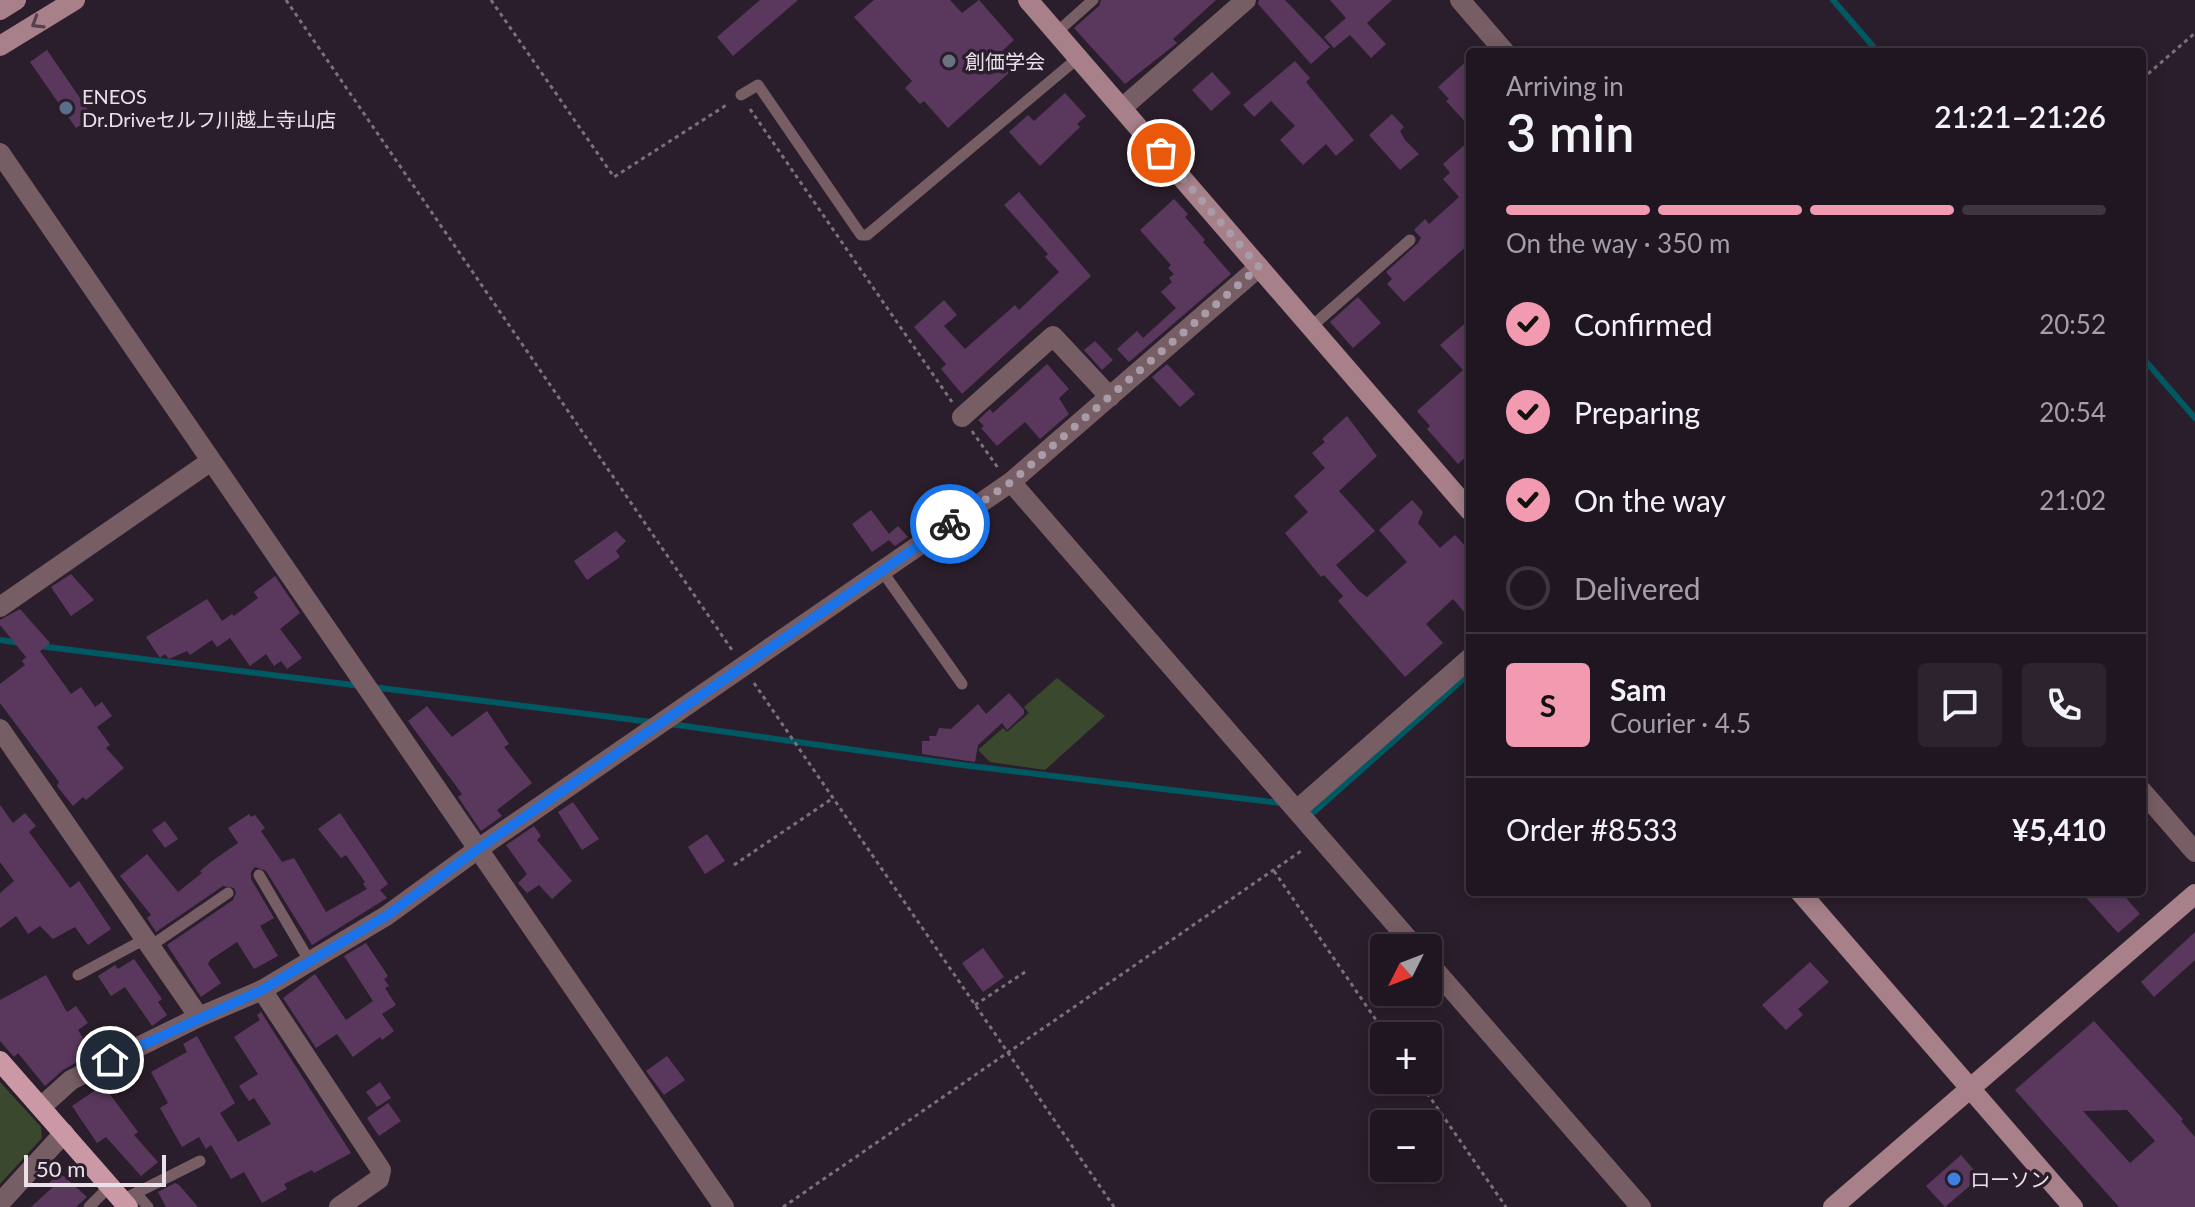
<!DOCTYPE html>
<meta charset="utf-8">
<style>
body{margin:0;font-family:Lato,"Noto Sans JP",sans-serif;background:#2d232e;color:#f1f3f6;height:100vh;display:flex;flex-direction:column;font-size:30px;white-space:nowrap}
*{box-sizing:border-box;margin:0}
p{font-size:26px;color:#a29fa5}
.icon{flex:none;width:44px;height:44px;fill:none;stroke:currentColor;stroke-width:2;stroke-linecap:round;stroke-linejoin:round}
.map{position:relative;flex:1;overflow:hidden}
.sheet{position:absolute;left:1466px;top:48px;width:680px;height:848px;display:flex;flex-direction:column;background:#201621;border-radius:8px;box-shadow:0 4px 20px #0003,0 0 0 2px #3d353f}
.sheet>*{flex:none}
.needle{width:52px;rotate:228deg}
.tools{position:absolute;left:1370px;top:934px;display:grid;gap:16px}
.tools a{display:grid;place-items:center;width:72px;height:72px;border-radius:8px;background:#201621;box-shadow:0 4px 20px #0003,0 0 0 2px #3d353f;font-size:40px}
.scale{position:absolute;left:24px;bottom:20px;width:142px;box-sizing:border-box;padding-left:8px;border:4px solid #eae0ea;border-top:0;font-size:22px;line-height:28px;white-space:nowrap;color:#eae0ea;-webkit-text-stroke:6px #2b1e2c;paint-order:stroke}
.pin{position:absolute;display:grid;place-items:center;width:68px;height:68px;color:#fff;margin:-34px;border:4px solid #fff;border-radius:50%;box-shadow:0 2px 8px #0007}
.courier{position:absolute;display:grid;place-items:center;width:80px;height:80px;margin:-40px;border:6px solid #1a73e8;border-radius:50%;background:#fff;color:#222;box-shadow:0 2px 10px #0007}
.overview em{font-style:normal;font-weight:600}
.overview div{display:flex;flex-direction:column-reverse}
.overview{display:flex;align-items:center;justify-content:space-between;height:136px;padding:0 40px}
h1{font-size:52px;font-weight:600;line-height:60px}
.bar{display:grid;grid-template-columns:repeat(4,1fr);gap:12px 8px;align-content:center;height:96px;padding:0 40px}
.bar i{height:10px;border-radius:6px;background:#3d353f}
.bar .current{background:#f29ab0}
.bar p{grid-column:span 4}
.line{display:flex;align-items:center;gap:20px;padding:0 40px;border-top:2px solid #3d353f}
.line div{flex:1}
.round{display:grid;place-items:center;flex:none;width:84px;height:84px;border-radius:8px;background:#2d232e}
ol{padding:0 40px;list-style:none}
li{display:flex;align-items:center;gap:24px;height:88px}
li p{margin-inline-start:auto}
li .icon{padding:8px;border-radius:50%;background:#f29ab0;color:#111;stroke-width:4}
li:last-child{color:#a29fa5}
li i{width:44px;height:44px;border:4px solid #3d353f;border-radius:50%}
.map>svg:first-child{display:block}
</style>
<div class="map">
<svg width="2195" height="1207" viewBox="0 0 2195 1207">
<rect width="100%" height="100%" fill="#2b1e2c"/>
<g fill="#3a492d">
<path d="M1057 678 1105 716 1045 770 990 762 978 750 1003 728 1007 732 1029 713 1024 707Z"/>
<path d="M0 1082 41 1127 42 1138 0 1184Z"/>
</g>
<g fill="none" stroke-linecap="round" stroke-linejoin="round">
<g stroke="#005962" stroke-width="6">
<path d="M1833 0 1878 52"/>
<path d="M2142 357 2195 418"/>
<path d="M0 640 20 643"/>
<path d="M39 646 361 686"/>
<path d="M372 687 651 722"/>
<path d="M670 724 962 765 1281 803"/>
<path d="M1304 809 1314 812 1470 673"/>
</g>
</g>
<g fill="#5a385d" fill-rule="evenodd">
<path d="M760 0H798L733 56 717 37Z"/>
<path d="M874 0H950L962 13 979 0 1014 40 999 54 1012 70 948 128 924 101 920 104 905 88 912 81 854 17Z"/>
<path d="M1101 0H1216L1173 39 1177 43 1125 84 1074 28 1099 6Z"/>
<path d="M1259 0H1285L1330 47 1311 64 1258 4Z"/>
<path d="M1330 0H1392L1367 23 1386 44 1371 58 1350 35 1334 48 1324 37 1346 18Z"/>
<path d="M47 50 93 117 76 128 30 62Z"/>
<path d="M1470 58V127L1446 101 1449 99 1438 87Z"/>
<path d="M1295 61 1310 78 1306 82 1354 140 1336 156 1326 144 1303 165 1280 140 1295 126 1271 101 1254 117 1243 105Z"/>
<path d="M1212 72 1231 93 1211 111 1192 90Z"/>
<path d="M1065 93 1086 116 1077 124 1080 127 1040 166 1009 132 1028 115 1034 121Z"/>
<path d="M1392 114 1404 127 1400 131 1405 140 1419 154 1400 170 1369 135Z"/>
<path d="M1470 140V243L1404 302 1387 284 1392 279 1386 272 1418 243 1421 238 1414 230 1425 219 1429 224 1459 197 1443 179 1450 173 1443 164Z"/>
<path d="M1019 192 1091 276 962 394 941 369 946 364 914 327 944 300 957 315 944 326 965 349 1015 305 1019 310 1059 272 1045 257 1048 254 1004 205Z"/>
<path d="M1174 199 1188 214 1185 217 1205 240 1203 242 1231 274 1129 362 1117 349 1137 331 1143 338 1176 308 1161 292 1172 282 1169 278 1174 274 1168 268 1171 265 1140 230Z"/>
<path d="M1358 297 1381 323 1353 348 1330 322Z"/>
<path d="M1470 319V453L1458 464 1427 429 1430 426 1417 411 1463 370 1440 345Z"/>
<path d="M1095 341 1113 360 1102 370 1084 350Z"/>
<path d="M1047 364 1069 389 1059 398 1069 414 1040 439 1025 422 997 446 981 428 984 426 978 420 990 409 993 413Z"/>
<path d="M1167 364 1195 394 1180 407 1152 377Z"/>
<path d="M1347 416 1377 456 1339 491 1375 531 1336 565 1359 591 1367 597 1407 562 1379 530 1412 500 1423 512 1418 523 1440 548 1455 535 1470 551V619L1453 599 1426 624 1443 643 1405 677 1338 601 1343 596 1324 575 1321 577 1285 533 1308 512 1294 496 1325 468 1312 453 1325 442 1322 439Z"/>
<path d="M871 510 889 534 898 526 908 537 895 546 889 540 872 552 852 524Z"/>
<path d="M616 531 626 541 616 551 620 557 587 580 574 561Z"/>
<path d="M71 574 94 600 71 616 51 587Z"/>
<path d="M275 576 300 613 280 629 302 658 287 669 281 661 274 666 266 654 250 666 230 638 217 647 212 640 190 655 187 651 169 659 165 654 160 658 146 637 207 599 222 621 232 614 234 616 258 598 254 592Z"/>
<path d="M20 609 50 643 40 651 71 694 81 687 95 707 102 702 112 716 97 727 110 745 106 748 124 768 86 800 83 797 73 806 57 786 59 782 0 703V684L25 665 22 661 26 657 0 625V620Z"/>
<path d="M1009 693 1024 710V714L1007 730 1002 723 978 745 975 762 922 754V741H930L929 736H936L939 728 951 729 978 704 986 714Z"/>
<path d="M427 706 452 737 487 711 509 744 504 747 532 783 497 810 502 816 481 831 458 797 462 794 408 721Z"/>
<path d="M573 802 599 839 582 850 558 812Z"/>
<path d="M0 805 13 823 25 813 36 826 29 832 70 888 79 881 111 929 88 945 75 927 53 939 40 926 28 934 16 916 0 928V893L14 881 0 862Z"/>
<path d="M340 813 388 884 380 890 387 898 312 945 266 871 255 867 251 872V879L274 918 260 926 278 956 254 969 237 942 210 960 208 964 221 983 201 997 167 945 233 900 236 893 234 888 223 886 156 932 147 918 151 915 120 876 147 854 178 892 202 873 200 871 212 861 238 843 228 828 249 814 251 817 255 815 265 828 261 831 282 862 294 858 326 912 367 889 363 884 365 882 346 855 341 858 318 829Z"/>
<path d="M165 821 178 839 165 848 152 830Z"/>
<path d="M534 826 541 836 537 840 572 881 552 899 539 885 527 893 518 883 527 874 506 845Z"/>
<path d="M707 834 725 861 705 874 688 847Z"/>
<path d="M2081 892H2121L2140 914 2118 933Z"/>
<path d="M2195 932V960L2154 997 2141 982Z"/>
<path d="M366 943 388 976 384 979 389 986 385 988 396 1005 382 1014 394 1031 382 1040 380 1037 353 1057 337 1034 316 1048 283 998 315 974 346 1020 373 1001 344 956Z"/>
<path d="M983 948 1004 977 983 992 962 963Z"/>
<path d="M134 959 162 999 158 1002 167 1015 152 1026 125 987 111 996 98 976 115 965 118 969Z"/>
<path d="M1810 962 1829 982 1798 1009 1803 1015 1786 1030 1762 1005Z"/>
<path d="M46 975 67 1012 76 1006 88 1023 78 1030 93 1053 63 1070 45 1086 18 1053 14 1057 0 1041V1000Z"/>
<path d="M261 1012 351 1153 314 1173 312 1170 284 1184 287 1189 262 1203 244 1172 231 1179 211 1145 206 1149 199 1137 182 1147 160 1108 168 1103 151 1072 187 1052 183 1044 197 1036 235 1103 220 1113 238 1142 271 1124 254 1098 249 1101 239 1086 258 1074 234 1037 260 1020 257 1015Z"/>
<path d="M2094 1021 2183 1119 2181 1121 2195 1137V1207H2119L2015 1090ZM2127 1110 2155 1141 2130 1163 2083 1111Z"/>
<path d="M667 1056 685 1080 664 1095 646 1071Z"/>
<path d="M380 1082 391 1098 377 1107 366 1092Z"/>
<path d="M103 1085 138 1132 134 1135 158 1162 141 1176 106 1137 97 1143 72 1106Z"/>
<path d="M388 1103 401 1121 379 1136 367 1118Z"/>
<path d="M1961 1155 1980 1177 1945 1207 1926 1186Z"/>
<path d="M60 1173 87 1197 76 1207H31L53 1187 49 1183Z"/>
<path d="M175 1183 179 1185 198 1207H166L158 1192Z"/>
</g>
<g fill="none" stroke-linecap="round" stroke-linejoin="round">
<g stroke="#7c707c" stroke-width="3" stroke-dasharray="4 4" stroke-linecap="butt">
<path d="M286 0 732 650"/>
<path d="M491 0 614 177 728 104"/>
<path d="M2142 79 2195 33"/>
<path d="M750 109 952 402"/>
<path d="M972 431 998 468"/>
<path d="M754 683 1114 1207"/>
<path d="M734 865 833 798"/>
<path d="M1274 871 1387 1036"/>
<path d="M975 1005 1028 970"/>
<path d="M1418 1080 1506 1207"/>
<path d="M783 1207 1304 849"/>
</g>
<g stroke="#775e64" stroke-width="11">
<path d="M1056 33 1093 0"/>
<path d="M741 95 758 85 861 235H867L1078 58"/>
<path d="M1311 327 1410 240"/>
<path d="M882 571 962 684"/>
<path d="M259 875 310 962"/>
<path d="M152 945 228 893"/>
<path d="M78 975 147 938"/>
<path d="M136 1193 148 1207"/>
<path d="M120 1204 122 1200 200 1161"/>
<path d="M89 1207 110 1186"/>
</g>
<g stroke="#775e64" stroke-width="20">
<path d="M1460 0 1505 52"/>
<path d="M1122 108 1246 0"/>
<path d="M0 153 724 1207"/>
<path d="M962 417 1053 336 1110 397"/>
<path d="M1011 482 1416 948"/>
<path d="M0 607 211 461"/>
<path d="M0 729 199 1017"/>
<path d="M2142 791 2195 852"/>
<path d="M1298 809 1470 658"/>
<path d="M1428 962 1641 1207"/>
<path d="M262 990 381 1170 379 1179 339 1207"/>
<path d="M41 1107 71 1080 199 1017 262 990 386 916 478 849 1011 482 1259 267"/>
<path d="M0 1203 64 1133"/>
</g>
<g stroke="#a78089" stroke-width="20">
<path d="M1028 0 1470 511"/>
<path d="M0 10 16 0"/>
<path d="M0 46 75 0"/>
<path d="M1800 892 2073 1207"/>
<path d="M1833 1207 2195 894"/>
</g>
<path stroke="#cb99a5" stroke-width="20" d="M0 1061 128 1207"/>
</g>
<defs><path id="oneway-chevron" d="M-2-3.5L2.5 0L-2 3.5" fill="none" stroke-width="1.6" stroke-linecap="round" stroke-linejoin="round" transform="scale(2)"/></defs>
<use stroke="#56404d" href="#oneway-chevron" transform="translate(37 23) rotate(148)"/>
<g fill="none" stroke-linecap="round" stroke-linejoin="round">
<path stroke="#a79ca8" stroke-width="8" stroke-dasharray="0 14.4" d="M950 524 1011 482 1259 267 1161 153"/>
<path stroke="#1a73e8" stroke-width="10" d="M110 1060 262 990 386 916 478 849 950 524"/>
</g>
<circle fill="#6b7280" stroke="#2b1e2c" stroke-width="3" cx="949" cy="61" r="8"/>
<circle fill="#5c6f8a" stroke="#2b1e2c" stroke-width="3" cx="66" cy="108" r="8"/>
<circle fill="#3f7fe0" stroke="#2b1e2c" stroke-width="3" cx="1954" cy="1179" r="8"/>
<g text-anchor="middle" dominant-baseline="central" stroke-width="7" stroke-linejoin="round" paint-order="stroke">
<g font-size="20" fill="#eae0ea" stroke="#2b1e2c" text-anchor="start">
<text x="965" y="61">創価学会</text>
<text x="82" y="96">ENEOS<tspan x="82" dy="23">Dr.Driveセルフ川越上寺山店</tspan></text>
<text x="1970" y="1179">ローソン</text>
</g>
</g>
</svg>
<div class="tools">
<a><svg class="needle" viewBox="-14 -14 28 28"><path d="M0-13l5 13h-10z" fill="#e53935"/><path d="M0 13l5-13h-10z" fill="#a29fa5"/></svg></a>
<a>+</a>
<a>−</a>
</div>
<div class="scale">50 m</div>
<div class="pin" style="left:1161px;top:153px;background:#ea580c"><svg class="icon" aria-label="bag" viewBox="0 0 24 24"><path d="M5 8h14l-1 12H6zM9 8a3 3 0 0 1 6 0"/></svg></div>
<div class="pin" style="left:110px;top:1060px;background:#1f2937"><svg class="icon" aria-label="home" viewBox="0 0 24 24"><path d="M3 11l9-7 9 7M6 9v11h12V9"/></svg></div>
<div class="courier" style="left:950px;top:524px"><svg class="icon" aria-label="bike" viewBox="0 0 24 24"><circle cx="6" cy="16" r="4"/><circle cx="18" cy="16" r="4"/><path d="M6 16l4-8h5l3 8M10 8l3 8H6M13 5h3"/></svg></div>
<section class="sheet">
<div class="overview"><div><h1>3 min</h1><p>Arriving in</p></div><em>21:21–21:26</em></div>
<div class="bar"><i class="current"></i><i class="current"></i><i class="current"></i><i></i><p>On the way · 350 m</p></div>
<ol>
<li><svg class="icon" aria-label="check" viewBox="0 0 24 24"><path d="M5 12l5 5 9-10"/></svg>Confirmed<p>20:52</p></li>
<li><svg class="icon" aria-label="check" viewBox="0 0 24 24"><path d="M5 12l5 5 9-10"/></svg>Preparing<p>20:54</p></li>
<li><svg class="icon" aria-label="check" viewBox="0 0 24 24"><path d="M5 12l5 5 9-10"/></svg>On the way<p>21:02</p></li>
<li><i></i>Delivered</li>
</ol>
<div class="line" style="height:144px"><b class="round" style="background:#f29ab0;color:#111">S</b><div><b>Sam</b><p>Courier · 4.5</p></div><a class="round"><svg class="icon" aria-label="chat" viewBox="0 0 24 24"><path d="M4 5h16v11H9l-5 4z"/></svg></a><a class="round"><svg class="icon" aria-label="phone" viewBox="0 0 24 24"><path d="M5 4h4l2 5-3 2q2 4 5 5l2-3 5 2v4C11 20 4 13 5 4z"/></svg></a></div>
<div class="line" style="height:104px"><div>Order #8533</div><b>¥5,410</b></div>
</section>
</div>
